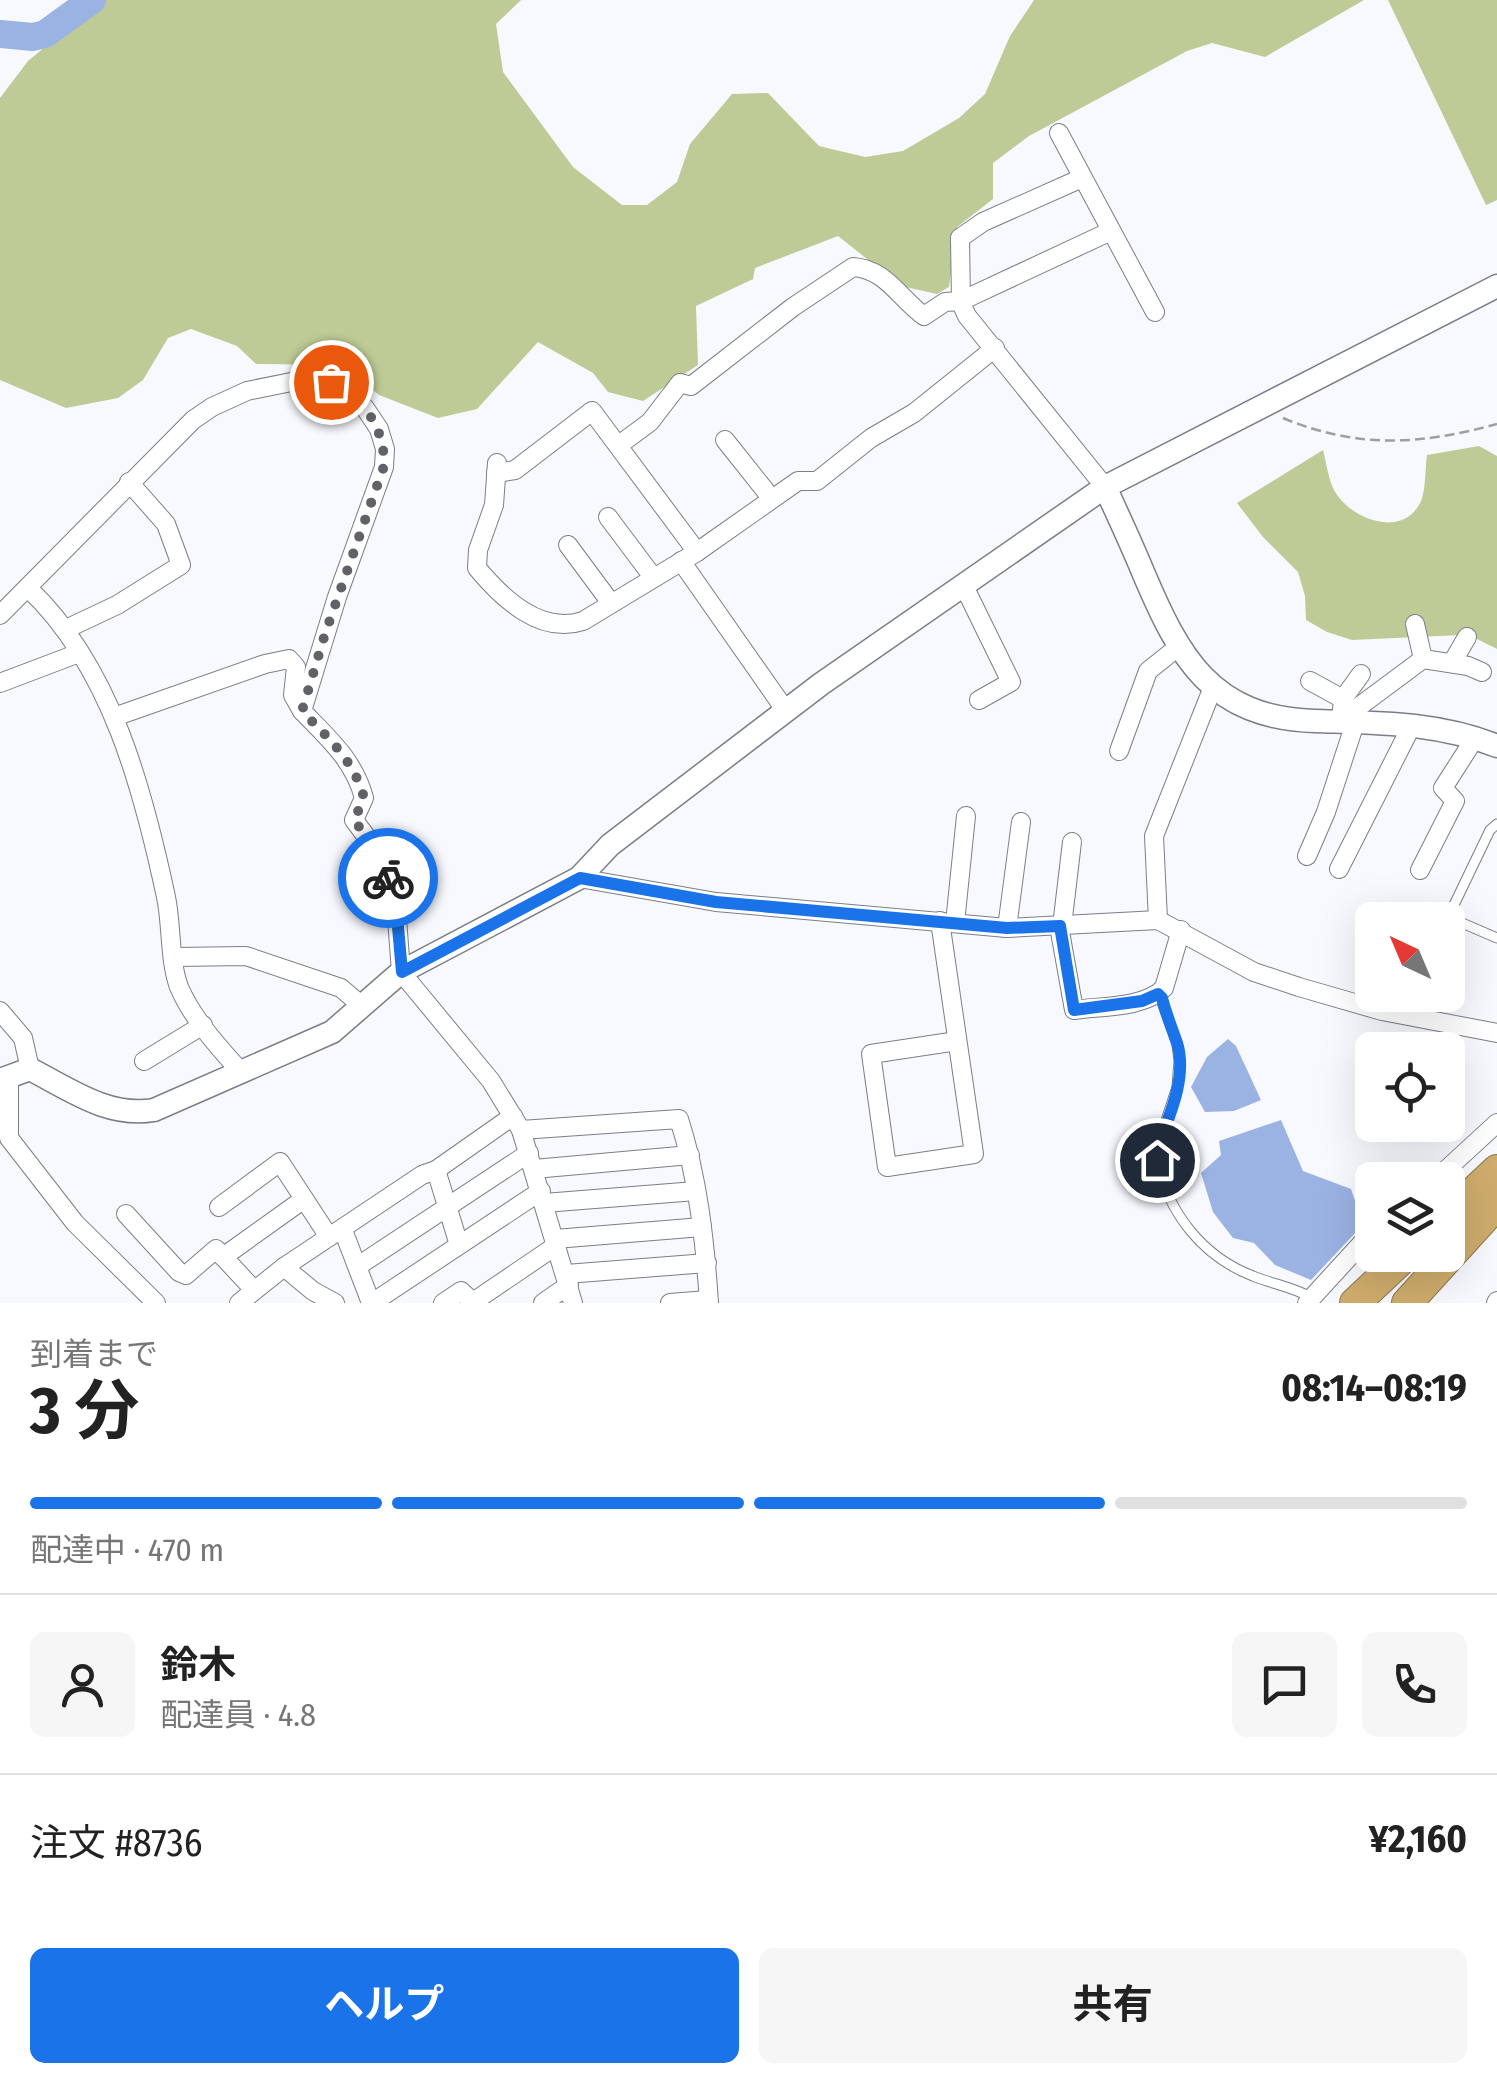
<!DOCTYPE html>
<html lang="ja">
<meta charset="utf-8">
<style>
body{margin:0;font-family:"Fira Sans Condensed","Noto Sans JP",sans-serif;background:#f6f6f6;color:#222;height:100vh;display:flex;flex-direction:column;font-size:38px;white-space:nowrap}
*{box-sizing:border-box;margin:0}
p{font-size:32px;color:#767676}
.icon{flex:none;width:55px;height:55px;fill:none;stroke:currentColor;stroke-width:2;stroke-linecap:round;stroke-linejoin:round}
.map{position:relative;height:1303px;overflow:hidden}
.details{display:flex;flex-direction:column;background:#fff;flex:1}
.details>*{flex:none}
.needle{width:65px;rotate:316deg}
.buttons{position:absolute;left:1355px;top:902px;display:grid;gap:20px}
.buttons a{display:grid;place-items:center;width:110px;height:110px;border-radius:15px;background:#fff;box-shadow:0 10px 40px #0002;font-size:50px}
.pin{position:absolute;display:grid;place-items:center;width:85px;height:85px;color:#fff;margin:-42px;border:5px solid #fff;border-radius:50%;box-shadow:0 2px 10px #0007}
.courier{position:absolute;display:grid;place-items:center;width:100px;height:100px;margin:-50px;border:8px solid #1a73e8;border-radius:50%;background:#fff;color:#222;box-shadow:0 2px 12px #0007}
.headline em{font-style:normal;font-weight:700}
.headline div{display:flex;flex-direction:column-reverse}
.headline{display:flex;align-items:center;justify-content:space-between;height:170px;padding:0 30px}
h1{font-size:65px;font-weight:700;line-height:75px}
.bar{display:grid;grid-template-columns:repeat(4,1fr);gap:15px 10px;align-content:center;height:120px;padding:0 30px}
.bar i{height:12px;border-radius:8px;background:#e0e0e0}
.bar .current{background:#1a73e8}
.bar p{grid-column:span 4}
.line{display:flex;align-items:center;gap:25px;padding:0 30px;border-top:2px solid #e0e0e0}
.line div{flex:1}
.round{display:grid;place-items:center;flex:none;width:105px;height:105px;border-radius:15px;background:#f6f6f6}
.button{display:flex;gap:20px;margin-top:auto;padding:20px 30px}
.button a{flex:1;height:115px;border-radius:15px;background:#1a73e8;color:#fff;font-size:40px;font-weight:700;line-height:115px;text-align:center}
.button a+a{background:#f6f6f6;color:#222}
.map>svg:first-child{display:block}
</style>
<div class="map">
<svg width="1497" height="1303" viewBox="0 0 1497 1303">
<rect width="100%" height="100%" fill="#f8f9fe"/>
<g fill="#becb96">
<path d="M102 0H521L496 24 503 72 573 167 622 205H647L677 182 690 144 732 94 768 93 819 146 865 157 903 151 959 118 985 94 1010 36 1034 0H1364L1265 57 1212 43 1187 51 1029 136 993 163V199L957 227 949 287 937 294 901 286 838 236 755 268 753 279 696 306 698 365 643 401 608 392 593 373 538 342 477 409 438 418 379 395 343 365 256 364 237 346 191 329 168 338 143 380 118 398 66 408 0 380V98L28 61Z"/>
<path d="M1388 0H1497V200L1486 205Z"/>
<path d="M1479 446 1497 456V649L1473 637 1460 635 1352 640 1327 632 1306 620 1305 596 1298 572 1263 537 1237 503 1323 450C1326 462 1328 476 1333 488 1347 518 1403 541 1421 501 1426 489 1425 468 1427 455Z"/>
</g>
<g fill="#9bb3e3">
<path d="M1228 1039 1236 1046 1261 1100 1234 1111 1205 1112 1191 1087 1207 1057Z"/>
<path d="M1281 1120 1303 1171 1351 1189 1361 1218 1358 1230 1311 1280 1275 1265 1254 1243 1233 1238 1213 1212 1201 1173 1221 1155 1219 1141Z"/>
</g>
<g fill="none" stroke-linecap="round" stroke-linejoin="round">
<path stroke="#9bb3e3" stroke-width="28" d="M0 34 33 37 45 34 92 0"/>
<defs>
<g id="lane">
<path d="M1497 824 1490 830 1454 905 1441 914 1497 938"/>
<path d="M1159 994 1177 1044 1179 1061 1177 1087 1156 1151 1157 1160C1168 1213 1203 1257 1253 1276 1272 1284 1294 1287 1312 1298"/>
</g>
<g id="street">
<path d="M1059 133 1155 312"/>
<path d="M1082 178 983 222 960 238 961 303 967 316 1105 487"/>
<path d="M725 440 772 499"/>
<path d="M619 445 650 422 680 383 691 386 793 307 853 267C886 269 900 299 924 316L945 302 961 301 1111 231"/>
<path d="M497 463 494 505 478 550 477 568C502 598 540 635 583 621L697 552 798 481H817L871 438 914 413 995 348"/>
<path d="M496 473 515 470 592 411 697 552"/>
<path d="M608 517 653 577"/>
<path d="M568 545 611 603"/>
<path d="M681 561 786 711"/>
<path d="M963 584 1011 682 979 700"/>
<path d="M29 589C111 667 143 789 166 897 172 925 169 960 179 987 192 1018 220 1049 242 1073"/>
<path d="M0 615 193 420 212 407 247 391 301 380 331 381 340 386 365 408 379 429 385 449 384 467 337 597 302 711C328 738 354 760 364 798L354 820 374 847 387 872 396 905 401 972 491 1081 521 1130 573 1303"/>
<path d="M1415 624 1423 659"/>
<path d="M66 629 117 605 181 565 166 524 129 482"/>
<path d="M1452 663 1467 637"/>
<path d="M1310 681 1343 699 1341 720"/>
<path d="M0 683 79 653"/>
<path d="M1343 699 1361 674"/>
<path d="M114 717 265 664 289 659 296 667 293 695 302 711"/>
<path d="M1341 720 1423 659 1468 666 1482 672"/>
<path d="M1119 751 1148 671 1178 647"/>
<path d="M1307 856 1326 812 1356 720"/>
<path d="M1339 869 1412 725"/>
<path d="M1420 870 1455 801 1443 788 1475 738"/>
<path d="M579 878 716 902 1007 928 1158 920 1254 972 1299 987 1382 1011 1497 1033"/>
<path d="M1158 920 1154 836 1213 687"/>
<path d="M940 921 974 1154 887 1167 871 1054 957 1041"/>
<path d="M955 923 966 816"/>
<path d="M1059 926 1074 1010C1102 1006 1144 1008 1164 988L1181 930"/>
<path d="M1062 926 1072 842"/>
<path d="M1007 928 1021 822"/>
<path d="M175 957 246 956 341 988 362 1006"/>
<path d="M0 1011 23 1038 30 1069"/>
<path d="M144 1061 203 1025"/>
<path d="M9 1076V1138L75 1223 156 1303"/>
<path d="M521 1130 679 1119C698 1178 705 1241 709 1303"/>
<path d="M534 1169 690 1155"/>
<path d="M436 1170 459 1245"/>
<path d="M1435 1180 1497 1123"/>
<path d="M544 1203 696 1191"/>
<path d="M219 1207 280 1162 329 1237"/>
<path d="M126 1214 179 1272 186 1275 216 1249 254 1290"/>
<path d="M343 1230 371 1303"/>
<path d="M555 1239 702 1227"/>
<path d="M223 1257 304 1199"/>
<path d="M358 1266 529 1153"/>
<path d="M284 1267 313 1291 335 1303"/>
<path d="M566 1274 707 1263"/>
<path d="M473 1302 557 1245"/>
<path d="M239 1303 284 1267 422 1175 436 1170 513 1116"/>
<path d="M372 1303 541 1191"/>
<path d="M443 1303 461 1291 474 1303"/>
<path d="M543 1303 569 1285"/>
<path d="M670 1303 708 1300"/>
<path d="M1307 1303 1372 1232"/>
<path d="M1496 1303 1497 1301"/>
</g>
<g id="secondary">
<path d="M1105 487C1118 515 1131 543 1143 572 1179 657 1211 718 1315 721 1378 723 1437 722 1497 746"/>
<path d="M0 1080 30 1069C69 1089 108 1118 154 1110L332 1032 401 972 579 878 610 845 821 684 1105 487 1497 286"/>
</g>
<g id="highway">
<path d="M1448 1216 1497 1170"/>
<path d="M1355 1303 1406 1255"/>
<path d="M1407 1303 1497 1204"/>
</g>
</defs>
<use href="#lane" stroke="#7b7e89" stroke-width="11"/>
<use href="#street" stroke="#7b7e89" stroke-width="20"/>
<use href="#secondary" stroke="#7b7e89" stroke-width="25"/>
<use href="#highway" stroke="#8c764e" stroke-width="32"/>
<path stroke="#9e9fa3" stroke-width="2.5" stroke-dasharray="10 5" stroke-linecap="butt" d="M1283 418C1358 449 1420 445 1497 424"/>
<use href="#lane" stroke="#fff" stroke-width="9"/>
<use href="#street" stroke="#fff" stroke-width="18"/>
<use href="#secondary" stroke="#fff" stroke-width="22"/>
<use href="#highway" stroke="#ceac6c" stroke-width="30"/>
</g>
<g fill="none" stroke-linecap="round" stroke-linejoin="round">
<path stroke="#616267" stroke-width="10" stroke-dasharray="0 18" d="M331 382C365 399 385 429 384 466L325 634 302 711C328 738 354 760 364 798L354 820 374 847 388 878"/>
<path stroke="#1a73e8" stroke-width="12" d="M388 878 396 905 402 972 580 878 716 902 1007 928 1060 926 1074 1010 1142 1001 1158 994 1162 998C1166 1014 1172 1028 1177 1043 1188 1078 1168 1119 1156 1151L1157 1160"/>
</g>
</svg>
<div class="buttons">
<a><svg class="needle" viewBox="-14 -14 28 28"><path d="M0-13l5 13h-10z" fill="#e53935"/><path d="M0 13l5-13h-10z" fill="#767676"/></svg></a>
<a><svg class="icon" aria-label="locate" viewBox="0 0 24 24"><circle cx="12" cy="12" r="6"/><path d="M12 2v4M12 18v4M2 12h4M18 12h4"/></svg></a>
<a><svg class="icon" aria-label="layers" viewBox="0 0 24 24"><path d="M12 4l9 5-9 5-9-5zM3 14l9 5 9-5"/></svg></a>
</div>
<div class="pin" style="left:331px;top:382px;background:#ea580c"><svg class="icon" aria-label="bag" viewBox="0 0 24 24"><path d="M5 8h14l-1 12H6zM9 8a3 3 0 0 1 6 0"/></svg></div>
<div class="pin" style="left:1157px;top:1160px;background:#1f2937"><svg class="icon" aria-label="home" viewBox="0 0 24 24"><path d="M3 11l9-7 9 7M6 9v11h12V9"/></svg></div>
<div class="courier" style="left:388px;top:878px"><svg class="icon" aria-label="bike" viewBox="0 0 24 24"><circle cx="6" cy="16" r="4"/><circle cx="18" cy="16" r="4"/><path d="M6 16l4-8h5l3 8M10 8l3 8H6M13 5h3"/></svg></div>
</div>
<section class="details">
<div class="headline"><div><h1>3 分</h1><p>到着まで</p></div><em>08:14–08:19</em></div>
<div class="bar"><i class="current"></i><i class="current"></i><i class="current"></i><i></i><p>配達中 · 470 m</p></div>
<div class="line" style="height:180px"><a class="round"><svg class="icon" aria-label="person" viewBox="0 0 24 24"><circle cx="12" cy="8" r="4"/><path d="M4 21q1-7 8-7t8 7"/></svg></a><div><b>鈴木</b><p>配達員 · 4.8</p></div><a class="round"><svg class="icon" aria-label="chat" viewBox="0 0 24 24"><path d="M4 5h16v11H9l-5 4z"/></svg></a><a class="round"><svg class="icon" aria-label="phone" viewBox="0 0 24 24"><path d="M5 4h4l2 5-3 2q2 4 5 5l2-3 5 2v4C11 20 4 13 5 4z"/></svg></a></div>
<div class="line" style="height:130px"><div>注文 #8736</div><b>¥2,160</b></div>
<div class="button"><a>ヘルプ</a><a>共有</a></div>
</section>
